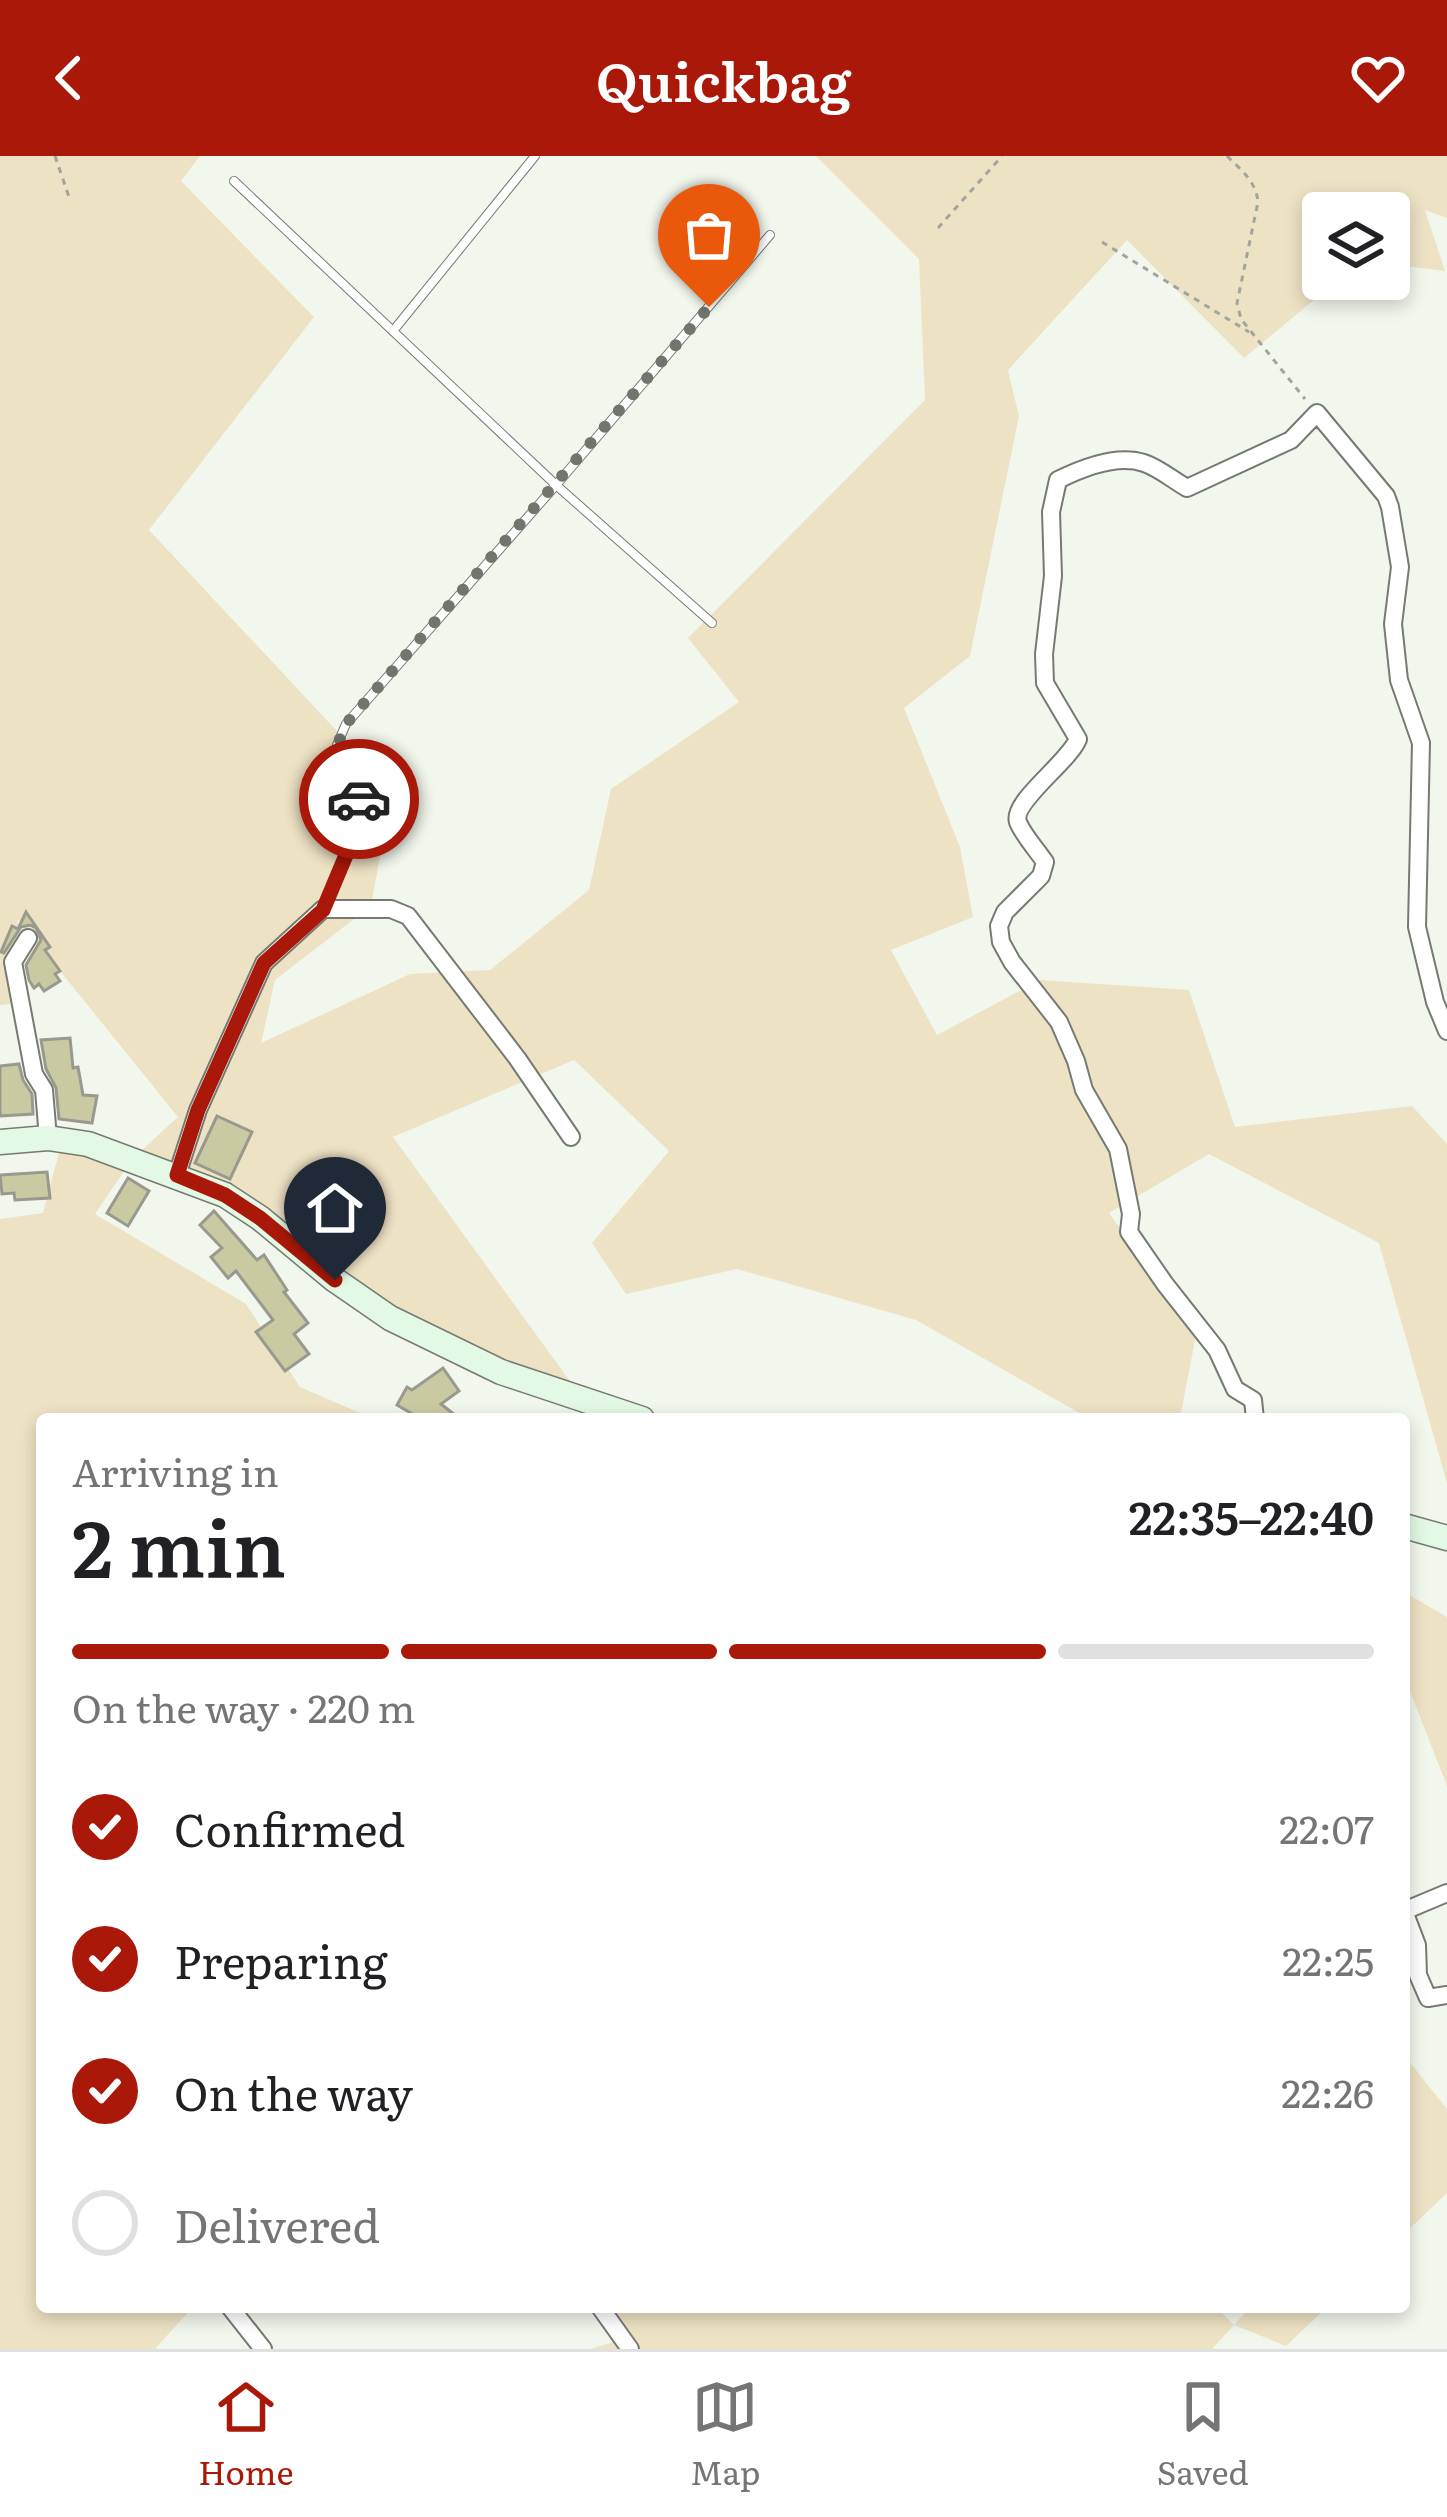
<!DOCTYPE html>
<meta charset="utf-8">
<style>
body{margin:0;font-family:Literata,serif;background:#f2f2f2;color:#202124;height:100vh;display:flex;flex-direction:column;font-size:45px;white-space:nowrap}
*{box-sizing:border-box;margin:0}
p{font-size:39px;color:#757577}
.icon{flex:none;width:66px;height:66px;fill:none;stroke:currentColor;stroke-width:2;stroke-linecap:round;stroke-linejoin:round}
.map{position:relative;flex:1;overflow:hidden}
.details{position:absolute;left:36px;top:1257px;width:1374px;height:900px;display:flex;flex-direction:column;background:#fff;border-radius:12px;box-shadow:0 6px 18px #0003}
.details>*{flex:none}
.controls{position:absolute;left:1302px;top:36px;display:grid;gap:24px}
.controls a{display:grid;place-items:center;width:108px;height:108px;border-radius:12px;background:#fff;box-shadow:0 6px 18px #0003;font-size:60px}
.pin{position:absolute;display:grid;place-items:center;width:102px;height:102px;color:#fff;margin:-123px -51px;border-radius:50% 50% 50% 0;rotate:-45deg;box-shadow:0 0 12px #0007}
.pin .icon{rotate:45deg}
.courier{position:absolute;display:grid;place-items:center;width:120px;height:120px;margin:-60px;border:9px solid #a91808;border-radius:50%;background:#fff;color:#222;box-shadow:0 3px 15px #0007}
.overview em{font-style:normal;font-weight:600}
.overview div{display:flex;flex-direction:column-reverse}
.overview{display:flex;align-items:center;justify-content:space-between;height:204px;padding:0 36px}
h1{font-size:78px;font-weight:600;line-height:90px}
.bar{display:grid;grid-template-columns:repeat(4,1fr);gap:18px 12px;align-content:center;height:144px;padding:0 36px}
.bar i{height:15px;border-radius:9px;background:#e0e0e0}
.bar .active{background:#a91808}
.bar p{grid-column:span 4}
ol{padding:0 36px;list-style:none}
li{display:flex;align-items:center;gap:36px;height:132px}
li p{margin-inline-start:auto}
li .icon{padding:12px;border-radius:50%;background:#a91808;color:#fff;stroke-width:4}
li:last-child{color:#757577}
li i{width:66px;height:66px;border:6px solid #e0e0e0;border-radius:50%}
header{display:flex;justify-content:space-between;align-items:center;height:156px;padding:0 36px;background:#a91808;color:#fff;font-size:54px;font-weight:600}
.menu{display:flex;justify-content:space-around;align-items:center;height:168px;border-top:3px solid #e0e0e0;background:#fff;font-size:33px;color:#757577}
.menu a{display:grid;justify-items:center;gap:6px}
.menu .active{color:#a91808}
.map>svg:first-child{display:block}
</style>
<header><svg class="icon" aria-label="back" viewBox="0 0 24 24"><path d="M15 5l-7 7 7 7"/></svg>Quickbag<svg class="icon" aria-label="heart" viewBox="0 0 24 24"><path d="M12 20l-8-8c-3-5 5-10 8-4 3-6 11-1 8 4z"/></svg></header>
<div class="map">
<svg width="1447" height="2193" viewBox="0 0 1447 2193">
<rect width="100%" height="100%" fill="#f2f7ed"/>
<g fill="#eee2c4">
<path d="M0 0H200L181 25 314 161 149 374 392 634 371 750 275 824 261 887 410 818 490 814 589 734 611 633 739 546 688 482 925 244 919 103 816 0H1447V62L1425 54 1445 115 1389 108V57H1323V123H1339L1244 202 1127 84 1008 214 1019 260 970 500 904 552 960 691 973 761 891 794 937 879 1040 824 1189 834 1235 971 1412 950 1447 988V1327L1379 1087 1209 998 1109 1057 1196 1179 1181 1257 1150 1263H1090L916 1164 737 1113 626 1138 592 1087 669 995 574 904 393 981 580 1239 393 1161 257 1052 131 1005 95 1058 246 1148 300 1231 374 1263H42V2151H193L155 2193H0V1063L43 1057 62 985 131 1004 178 961 18 763 12 848 0 849Z"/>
<path d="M1404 1436 1447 1461V1630L1404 1520Z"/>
<path d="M1404 1899 1447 1953V2037L1404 2078Z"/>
<path d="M601 2151H1216L1234 2169 1250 2151H1327L1286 2190 1234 2169 1212 2193H590L624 2183Z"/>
</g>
<g fill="#cacaa2" stroke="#99998f" stroke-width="3">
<path d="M26 756 50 791 45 794 60 815 55 818 60 825 44 835 39 828 34 832 29 824 26 809 41 784 36 772 30 769 21 771 4 797 1 796 12 770 18 773Z"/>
<path d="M70 882 73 912 78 911 83 939 97 940 92 967 59 963 56 932 46 913 41 884Z"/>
<path d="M19 908 23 924 32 938 33 958 0 960V910Z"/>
<path d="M217 960 252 976 230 1023 195 1007Z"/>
<path d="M47 1016 50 1042 15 1044 14 1037 2 1038 0 1019Z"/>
<path d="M128 1022 149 1035 128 1070 107 1057Z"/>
<path d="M214 1055 257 1104 264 1099 287 1134 284 1136 308 1167 294 1178 309 1198 285 1215 256 1176 273 1164 236 1115 228 1122 211 1101 222 1092 200 1069Z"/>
<path d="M443 1212 459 1235 441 1248 460 1263H421L397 1249 407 1231 412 1234Z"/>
</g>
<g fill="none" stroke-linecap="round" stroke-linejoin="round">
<defs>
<g id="lane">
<path d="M234 25 556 329 712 467"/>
<path d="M393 175 535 0"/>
<path d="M324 752 362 661 361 648 337 589 346 568 556 329 770 79"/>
</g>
<g id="street">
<path d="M28 782 13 806 34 918 44 934 48 982"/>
<path d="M177 1019 198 954 264 807 323 753H391L408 760 517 902 571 981"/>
<path d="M1255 1263 1253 1244 1235 1233 1217 1194 1165 1128 1129 1076 1131 1058 1118 993 1084 934 1076 905 1059 866 1012 806 1001 786 999 770 1005 756 1041 720 1045 706C1037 694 1023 679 1018 666 1011 646 1069 606 1078 583L1045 527 1044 498 1053 420 1051 356 1058 324C1082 312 1117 298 1144 307 1159 312 1173 324 1187 332L1291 284 1317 257 1386 340 1390 351 1400 411 1393 468 1399 524 1421 587 1417 771 1435 846 1447 875"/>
<path d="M1447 1737 1404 1755 1417 1789 1418 1819 1428 1842 1447 1839"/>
<path d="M230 2151 263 2193"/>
<path d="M600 2151 630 2193"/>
</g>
<g id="secondary">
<path d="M0 986 48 982 88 988 225 1039 260 1062 335 1124 390 1162 501 1216 642 1263"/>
<path d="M1404 1370 1447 1382"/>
</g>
</defs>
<use href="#lane" stroke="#767a71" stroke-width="10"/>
<use href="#street" stroke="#767a71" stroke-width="20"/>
<use href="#secondary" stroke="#767a71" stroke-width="27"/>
<g stroke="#a1a59d" stroke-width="3" stroke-dasharray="6 6" stroke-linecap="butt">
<path d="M55 0 69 41"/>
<path d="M1227 0C1241 14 1256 25 1258 46L1237 147 1241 163 1305 243"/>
<path d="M938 72 1002 0"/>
<path d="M1102 86 1249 176"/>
</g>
<use href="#lane" stroke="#fff" stroke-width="8"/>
<use href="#street" stroke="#fff" stroke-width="16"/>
<use href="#secondary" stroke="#e3f8e5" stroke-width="24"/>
</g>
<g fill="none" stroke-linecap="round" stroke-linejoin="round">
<path stroke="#72746e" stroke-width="12" stroke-dasharray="0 21.6" d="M359 643 337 590 346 568 709 151"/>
<path stroke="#a91808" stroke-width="15" d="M335 1124 260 1062 225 1039 177 1019 198 954 264 807 323 754 362 661 359 643"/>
</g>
</svg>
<div class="controls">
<a><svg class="icon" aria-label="layers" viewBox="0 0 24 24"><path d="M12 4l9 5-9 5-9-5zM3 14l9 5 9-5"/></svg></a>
</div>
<div class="pin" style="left:709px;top:151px;background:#ea580c"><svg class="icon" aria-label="bag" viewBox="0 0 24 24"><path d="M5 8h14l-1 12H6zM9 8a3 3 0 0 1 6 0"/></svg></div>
<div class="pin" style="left:335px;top:1124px;background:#1f2937"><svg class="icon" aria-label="home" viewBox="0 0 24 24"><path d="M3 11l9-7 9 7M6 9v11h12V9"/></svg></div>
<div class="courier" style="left:359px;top:643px"><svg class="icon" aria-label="car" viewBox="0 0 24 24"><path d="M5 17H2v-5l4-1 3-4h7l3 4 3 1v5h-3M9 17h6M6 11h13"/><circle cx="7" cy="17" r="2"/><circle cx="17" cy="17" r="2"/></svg></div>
<section class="details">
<div class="overview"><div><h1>2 min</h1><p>Arriving in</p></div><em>22:35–22:40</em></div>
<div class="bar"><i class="active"></i><i class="active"></i><i class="active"></i><i></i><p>On the way · 220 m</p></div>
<ol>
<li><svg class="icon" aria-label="check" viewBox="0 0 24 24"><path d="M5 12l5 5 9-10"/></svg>Confirmed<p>22:07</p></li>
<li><svg class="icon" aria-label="check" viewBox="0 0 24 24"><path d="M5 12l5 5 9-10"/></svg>Preparing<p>22:25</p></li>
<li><svg class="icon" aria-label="check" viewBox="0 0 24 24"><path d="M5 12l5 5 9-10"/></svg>On the way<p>22:26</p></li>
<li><i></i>Delivered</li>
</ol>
</section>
</div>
<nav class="menu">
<a class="active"><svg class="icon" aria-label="home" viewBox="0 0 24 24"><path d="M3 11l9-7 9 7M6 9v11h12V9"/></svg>Home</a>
<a><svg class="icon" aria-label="map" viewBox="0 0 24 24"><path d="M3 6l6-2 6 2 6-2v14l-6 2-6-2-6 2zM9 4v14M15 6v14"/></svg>Map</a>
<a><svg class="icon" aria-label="saved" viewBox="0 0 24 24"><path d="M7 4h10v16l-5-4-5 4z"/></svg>Saved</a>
</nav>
